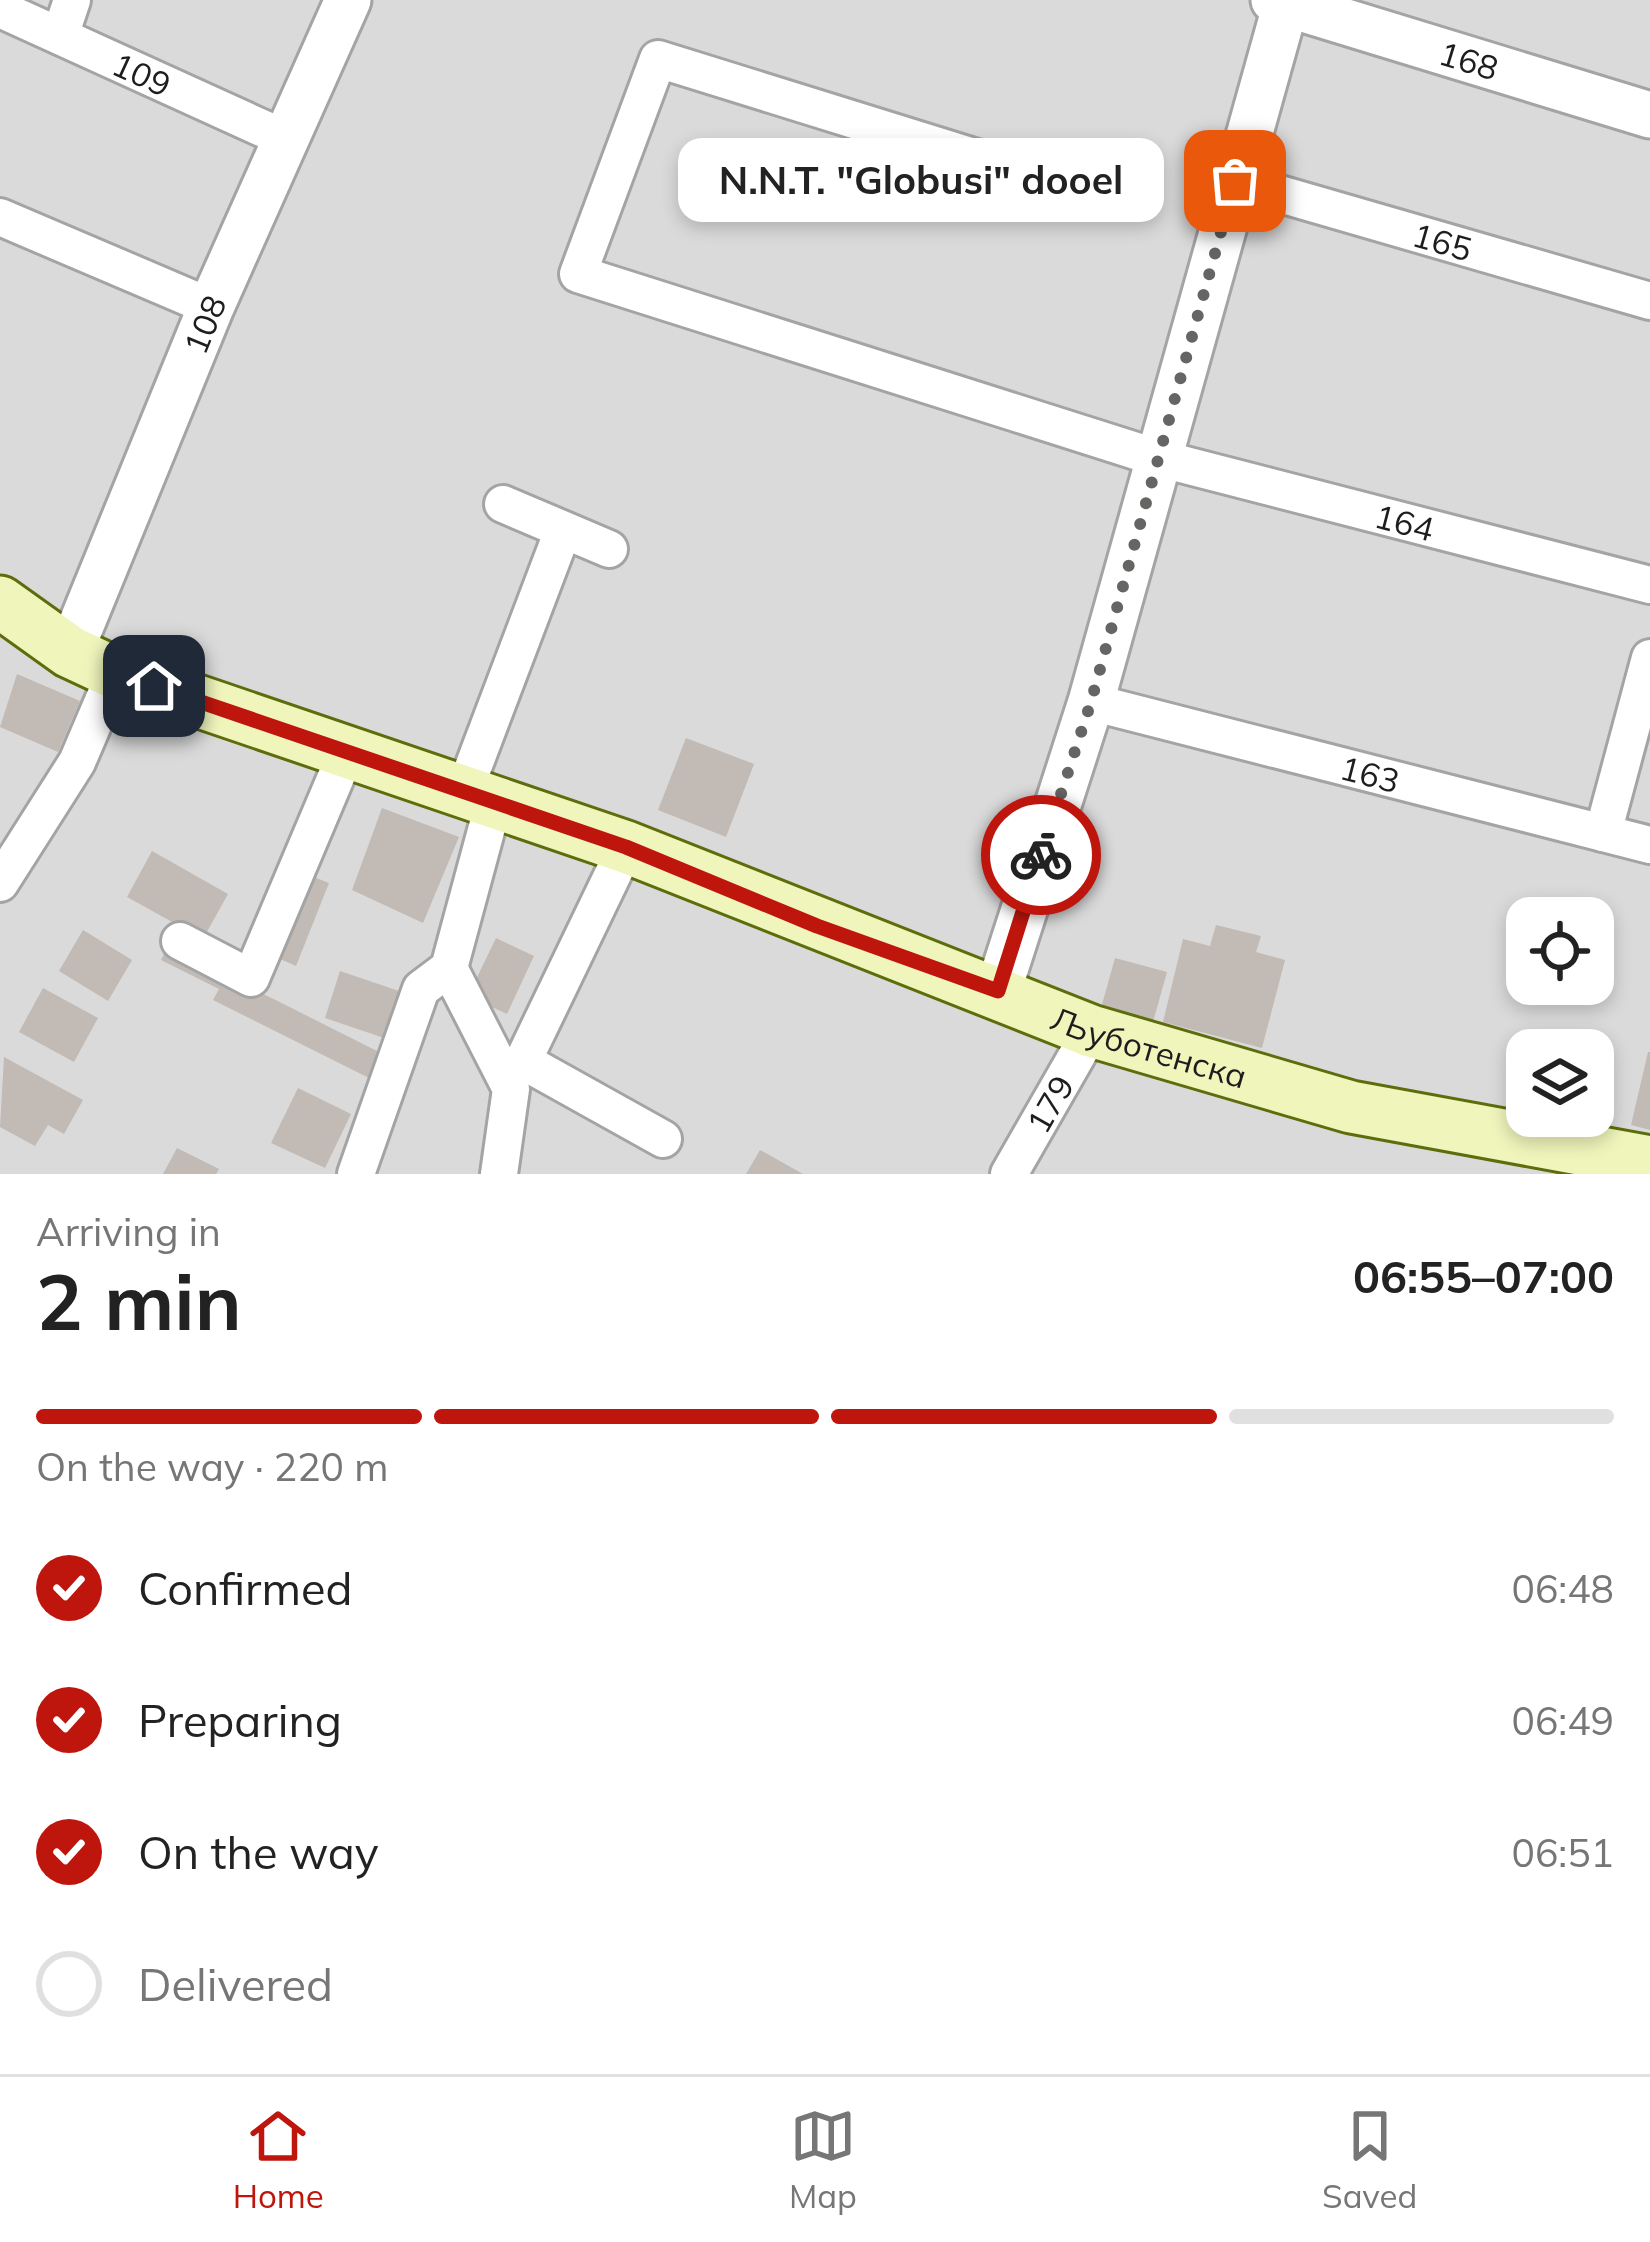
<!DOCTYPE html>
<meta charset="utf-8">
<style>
body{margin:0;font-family:Mulish,sans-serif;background:#f6f6f6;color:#222;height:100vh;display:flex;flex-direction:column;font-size:45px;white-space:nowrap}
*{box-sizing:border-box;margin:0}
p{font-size:39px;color:#767676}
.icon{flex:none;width:66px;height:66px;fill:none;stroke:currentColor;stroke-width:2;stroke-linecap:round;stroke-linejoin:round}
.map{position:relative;height:1174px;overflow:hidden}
.sheet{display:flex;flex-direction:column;background:#fff;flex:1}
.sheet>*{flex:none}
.controls{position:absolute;left:1506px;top:897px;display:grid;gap:24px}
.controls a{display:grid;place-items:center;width:108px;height:108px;border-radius:24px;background:#fff;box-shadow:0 6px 18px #0003;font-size:60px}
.pin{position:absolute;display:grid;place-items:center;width:102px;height:102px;color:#fff;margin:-51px;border-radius:24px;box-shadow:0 6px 18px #0006}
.courier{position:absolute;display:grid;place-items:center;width:120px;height:120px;margin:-60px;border:9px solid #be160d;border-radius:50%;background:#fff;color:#222;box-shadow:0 3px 15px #0007}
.bubble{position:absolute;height:84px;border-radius:24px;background:#fff;box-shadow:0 6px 18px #0003;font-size:39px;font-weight:700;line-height:84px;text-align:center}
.head em{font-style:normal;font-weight:700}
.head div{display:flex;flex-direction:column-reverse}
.head{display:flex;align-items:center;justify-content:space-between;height:204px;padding:0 36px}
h1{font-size:78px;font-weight:700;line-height:90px}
.bar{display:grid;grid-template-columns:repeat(4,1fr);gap:18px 12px;align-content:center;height:144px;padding:0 36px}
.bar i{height:15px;border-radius:9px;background:#e0e0e0}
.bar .selected{background:#be160d}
.bar p{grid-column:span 4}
ol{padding:0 36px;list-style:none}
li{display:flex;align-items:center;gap:36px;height:132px}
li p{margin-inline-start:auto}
li .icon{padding:12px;border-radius:50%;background:#be160d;color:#fff;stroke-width:4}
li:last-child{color:#767676}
li i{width:66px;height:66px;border:6px solid #e0e0e0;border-radius:50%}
.dock{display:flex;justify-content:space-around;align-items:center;height:168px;border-top:3px solid #e0e0e0;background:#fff;font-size:33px;color:#767676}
.dock a{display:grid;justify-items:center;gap:6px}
.dock .selected{color:#be160d}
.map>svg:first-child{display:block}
</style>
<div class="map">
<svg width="1650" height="1174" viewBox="0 0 1650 1174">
<rect width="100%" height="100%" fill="#eeebe4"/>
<path fill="#dbdada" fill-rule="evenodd" d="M0 0H1650V1174H0ZM1527 918H1593V984H1527ZM1527 1050H1593V1116H1527Z"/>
<g fill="#c2bab4">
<path d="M17 674 80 701 58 752 0 727Z"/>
<path d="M686 738 754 764 726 837 658 810Z"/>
<path d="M382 808 459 837 423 923 352 890Z"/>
<path d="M152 851 228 894 203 939 127 897Z"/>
<path d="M306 874 329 883 296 966 273 956Z"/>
<path d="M1216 925 1261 936 1256 952 1285 960 1262 1048 1163 1022 1183 939 1210 946Z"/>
<path d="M83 930 132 960 108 1001 59 971Z"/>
<path d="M496 938 534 956 507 1014 468 996Z"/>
<path d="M168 946 387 1056 375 1081 213 1000 219 989 161 960Z"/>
<path d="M1115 958 1167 972 1153 1022 1101 1008Z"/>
<path d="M340 971 399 991 384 1038 325 1018Z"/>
<path d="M43 988 98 1018 74 1062 19 1032Z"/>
<path d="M1648 1052H1650V1130L1631 1125Z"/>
<path d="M4 1057 83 1100 64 1134 48 1125 35 1146 0 1127Z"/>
<path d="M298 1088 351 1114 325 1168 271 1143Z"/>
<path d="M177 1148 219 1169 216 1174H163Z"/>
<path d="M760 1150 803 1174H746Z"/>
</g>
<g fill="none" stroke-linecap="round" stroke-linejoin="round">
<defs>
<g id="minor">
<path id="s1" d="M0 9 286 139"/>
<path d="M60 36 72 0"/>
<path id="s2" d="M1235 181 1650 301"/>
<path id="s3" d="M1070 187 658 59 578 274 1158 458 1650 585"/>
<path d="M0 217 211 307"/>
<path d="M503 504 609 549"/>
<path id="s4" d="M1091 702 1650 845"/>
<path d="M463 794 562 533"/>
<path d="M1603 833 1650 658"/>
<path d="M626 847 523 1061 663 1139"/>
<path d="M0 883 77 762 115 673"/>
<path d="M180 941 251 978 347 751"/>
<path d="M449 968 511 1089 499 1174"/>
<path d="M356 1174 421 989 449 968 493 805"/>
<path id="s5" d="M1009 1174 1091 1031"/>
</g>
<g id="tertiary">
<path id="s6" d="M1274 0 1650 115"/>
<path id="s7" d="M70 652 211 307 348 0"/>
<path d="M998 991 1091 702 1287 0"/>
</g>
<g id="secondary">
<path id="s8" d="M0 602 70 652 115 673 626 847 1091 1031 1351 1107 1650 1162"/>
</g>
</defs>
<use href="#minor" stroke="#a4a4a4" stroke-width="42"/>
<use href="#tertiary" stroke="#a4a4a4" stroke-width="51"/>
<use href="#secondary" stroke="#5d6d0c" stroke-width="57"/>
<use href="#minor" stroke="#fff" stroke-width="36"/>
<use href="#tertiary" stroke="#fff" stroke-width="45"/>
<use href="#secondary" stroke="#eff5bb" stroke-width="51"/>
</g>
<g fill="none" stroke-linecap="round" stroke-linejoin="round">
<path stroke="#666563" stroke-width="12" stroke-dasharray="0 21.6" d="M1041 855 1091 702 1235 181"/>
<path stroke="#be160d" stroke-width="15" d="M154 686 626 847 817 926 998 991 1041 855"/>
</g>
<g text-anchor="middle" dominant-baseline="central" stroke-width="9" stroke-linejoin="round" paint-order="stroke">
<g font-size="33" fill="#1d1d1d" stroke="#fff">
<text stroke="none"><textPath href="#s6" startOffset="204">168</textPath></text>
<text stroke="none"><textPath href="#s1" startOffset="156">109</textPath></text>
<text stroke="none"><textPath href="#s2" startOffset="216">165</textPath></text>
<text stroke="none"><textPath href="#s7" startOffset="354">108</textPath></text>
<text stroke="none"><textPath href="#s3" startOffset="1524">164</textPath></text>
<text stroke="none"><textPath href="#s4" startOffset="288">163</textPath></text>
<text stroke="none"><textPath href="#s8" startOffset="1236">Љуботенска</textPath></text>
<text stroke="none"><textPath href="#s5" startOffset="81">179</textPath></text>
</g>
</g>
</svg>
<div class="controls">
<a><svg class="icon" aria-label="locate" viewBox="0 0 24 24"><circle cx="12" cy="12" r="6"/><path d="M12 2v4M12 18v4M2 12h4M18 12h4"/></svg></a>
<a><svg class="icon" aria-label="layers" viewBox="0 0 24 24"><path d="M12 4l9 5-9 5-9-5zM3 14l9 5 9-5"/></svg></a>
</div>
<div class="pin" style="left:1235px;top:181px;background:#ea580c"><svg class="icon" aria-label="bag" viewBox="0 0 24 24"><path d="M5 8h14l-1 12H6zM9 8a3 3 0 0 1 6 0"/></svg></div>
<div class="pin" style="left:154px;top:686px;background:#1f2937"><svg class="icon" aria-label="home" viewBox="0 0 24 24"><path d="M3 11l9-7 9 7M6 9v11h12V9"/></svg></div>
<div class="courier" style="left:1041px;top:855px"><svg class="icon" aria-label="bike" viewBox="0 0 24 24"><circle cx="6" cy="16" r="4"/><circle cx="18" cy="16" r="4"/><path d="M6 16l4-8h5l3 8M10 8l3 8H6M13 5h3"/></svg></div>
<div class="bubble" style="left:678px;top:138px;width:486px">N.N.T. &quot;Globusi&quot; dooel</div>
</div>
<section class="sheet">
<div class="head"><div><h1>2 min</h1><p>Arriving in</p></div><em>06:55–07:00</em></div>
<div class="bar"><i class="selected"></i><i class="selected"></i><i class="selected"></i><i></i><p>On the way · 220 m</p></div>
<ol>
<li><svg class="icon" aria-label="check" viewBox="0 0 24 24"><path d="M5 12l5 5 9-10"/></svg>Confirmed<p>06:48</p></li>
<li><svg class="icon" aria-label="check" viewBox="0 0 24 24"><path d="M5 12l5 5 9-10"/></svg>Preparing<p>06:49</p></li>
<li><svg class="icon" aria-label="check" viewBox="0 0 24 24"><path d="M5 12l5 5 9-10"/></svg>On the way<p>06:51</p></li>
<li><i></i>Delivered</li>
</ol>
</section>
<nav class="dock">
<a class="selected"><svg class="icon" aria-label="home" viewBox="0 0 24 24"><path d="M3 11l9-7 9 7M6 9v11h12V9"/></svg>Home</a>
<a><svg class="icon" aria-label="map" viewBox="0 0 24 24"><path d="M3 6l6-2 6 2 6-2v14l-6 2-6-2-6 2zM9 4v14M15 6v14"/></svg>Map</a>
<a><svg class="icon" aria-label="saved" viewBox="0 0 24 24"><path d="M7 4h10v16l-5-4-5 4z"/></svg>Saved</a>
</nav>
